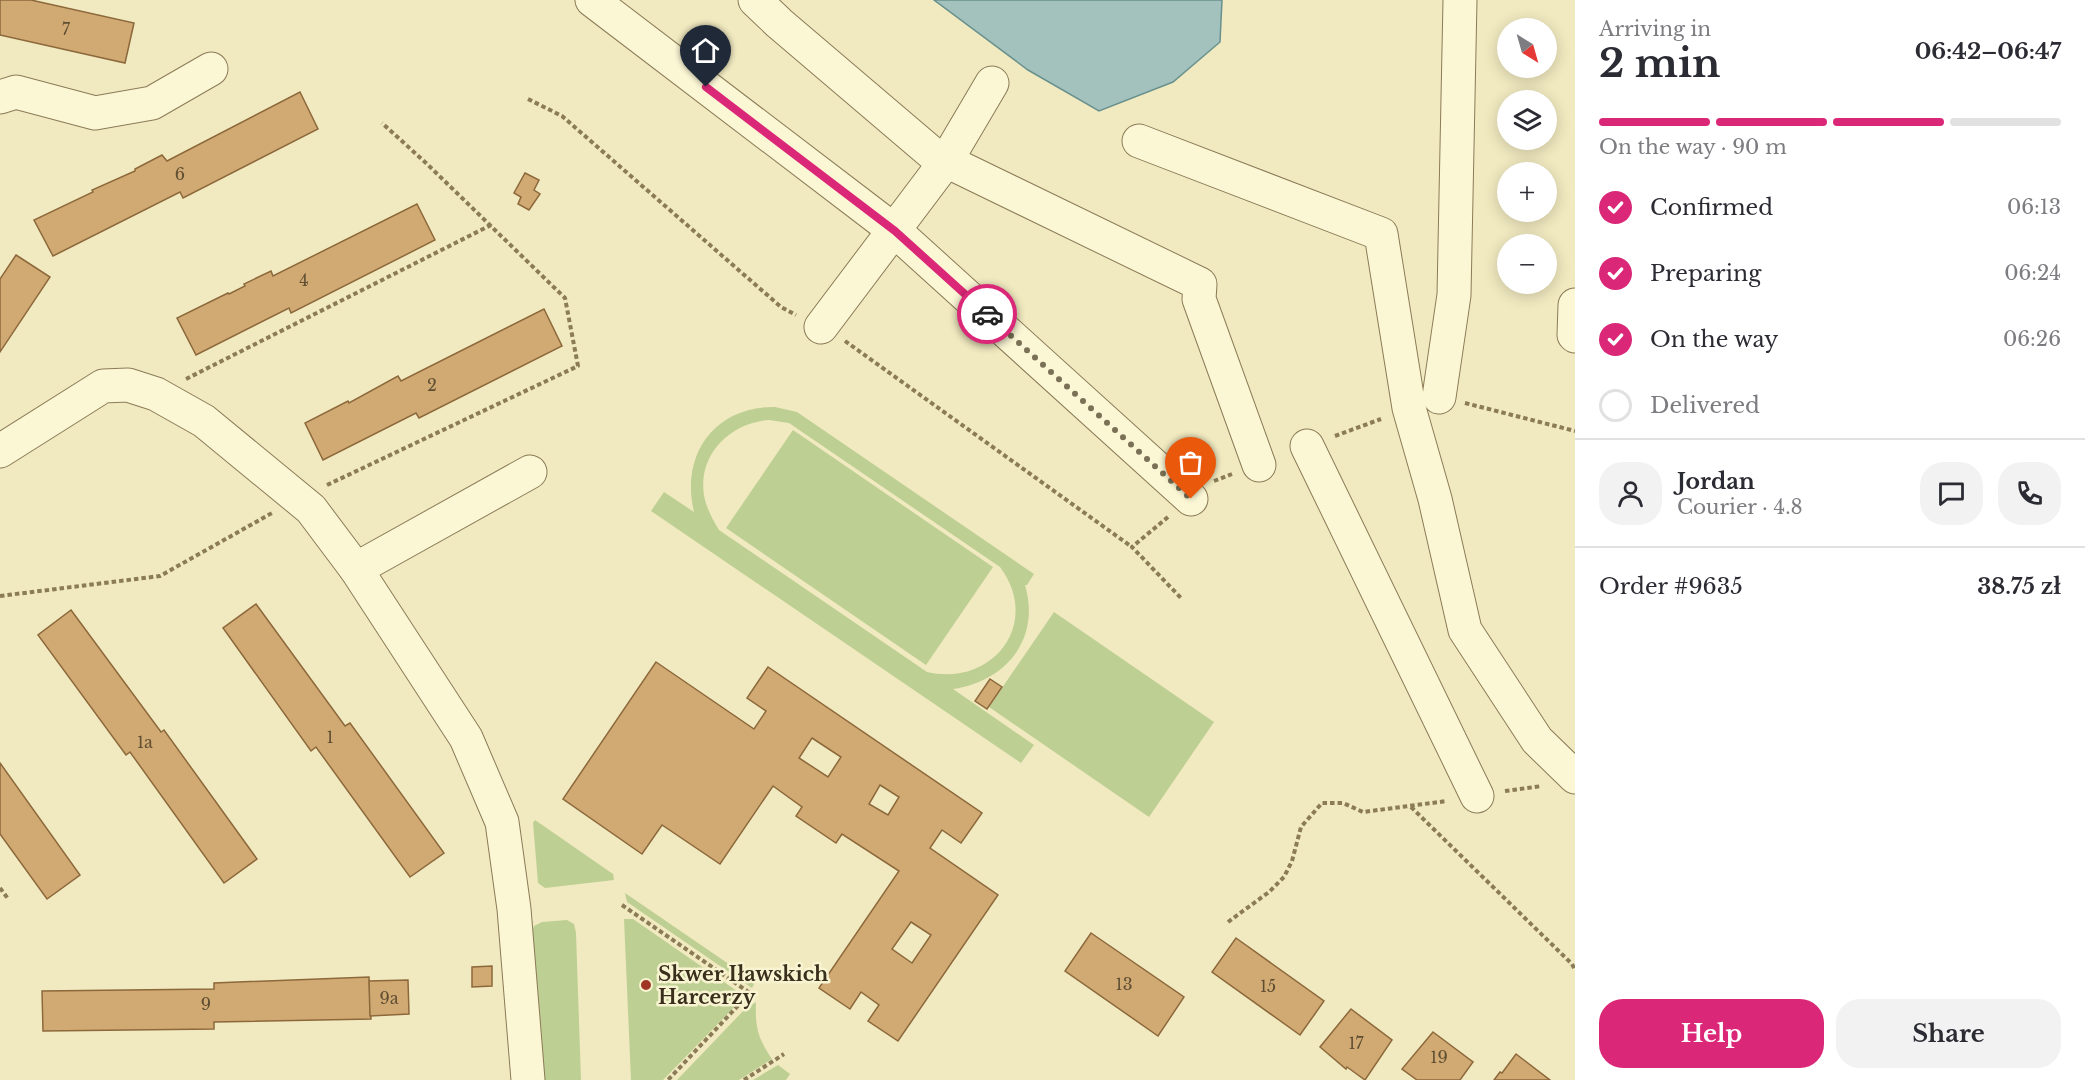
<!DOCTYPE html>
<meta charset="utf-8">
<style>
body{margin:0;font-family:"Libre Baskerville",serif;background:#f2f2f3;color:#2b2b33;height:100vh;display:flex;flex-direction:column;font-size:22px;white-space:nowrap}
*{box-sizing:border-box;margin:0}
p{font-size:20px;color:#7c7c81}
.icon{flex:none;width:33px;height:33px;fill:none;stroke:currentColor;stroke-width:2;stroke-linecap:round;stroke-linejoin:round}
.map{position:relative;flex:1;overflow:hidden}
.details{display:flex;flex-direction:column;background:#fff;width:510px}
.details>*{flex:none}
.needle{width:39px;rotate:143deg}
.buttons{position:absolute;left:1497px;top:18px;display:grid;gap:12px}
.buttons a{display:grid;place-items:center;width:60px;height:60px;border-radius:50%;background:#fff;box-shadow:0 3px 15px #0003;font-size:30px}
.pin{position:absolute;display:grid;place-items:center;width:51px;height:51px;color:#fff;margin:-62px -26px;border-radius:50% 50% 50% 0;rotate:-45deg;box-shadow:0 0 6px #0007}
.pin .icon{rotate:45deg}
.courier{position:absolute;display:grid;place-items:center;width:60px;height:60px;margin:-30px;border:4px solid #db2777;border-radius:50%;background:#fff;color:#222;box-shadow:0 2px 8px #0007}
.overview em{font-style:normal;font-weight:700}
.overview div{display:flex;flex-direction:column-reverse}
.overview{display:flex;align-items:center;justify-content:space-between;height:102px;padding:0 24px}
h1{font-size:39px;font-weight:700;line-height:45px}
.bar{display:grid;grid-template-columns:repeat(4,1fr);gap:9px 6px;align-content:center;height:72px;padding:0 24px}
.bar i{height:8px;border-radius:4px;background:#e1e1e2}
.bar .current{background:#db2777}
.bar p{grid-column:span 4}
.line{display:flex;align-items:center;gap:15px;padding:0 24px;border-top:2px solid #e1e1e2}
.line div{flex:1}
.round{display:grid;place-items:center;flex:none;width:63px;height:63px;border-radius:24px;background:#f2f2f3}
ol{padding:0 24px;list-style:none}
li{display:flex;align-items:center;gap:18px;height:66px}
li p{margin-inline-start:auto}
li .icon{padding:6px;border-radius:50%;background:#db2777;color:#fff;stroke-width:4}
li:last-child{color:#7c7c81}
li i{width:33px;height:33px;border:3px solid #e1e1e2;border-radius:50%}
.action{display:flex;gap:12px;margin-top:auto;padding:12px 24px}
.action a{flex:1;height:69px;border-radius:24px;background:#db2777;color:#fff;font-size:24px;font-weight:700;line-height:69px;text-align:center}
.action a+a{background:#f2f2f3;color:#2b2b33}
main{display:flex;flex:1;min-height:0}
.map>svg:first-child{display:block}
</style>
<main>
<div class="map">
<svg width="1575" height="1080" viewBox="0 0 1575 1080">
<rect width="100%" height="100%" fill="#f1eac0"/>
<g fill="#becf93" fill-rule="evenodd">
<path d="M775 407 797 412 1034 574 1027 585H1025C1041 639 1006 681 953 689L1034 745 1021 763 651 511 664 492 694 512C680 454 715 406 775 407ZM769 420 789 423 1000 567C1042 623 993 687 927 672L719 530C713 520 708 511 705 500 695 458 728 423 769 420Z"/>
<path d="M793 430 993 567 926 665 726 528Z"/>
<path d="M1054 612 1214 722 1149 817 989 707Z"/>
<path d="M535 820 613 874 614 880 545 888 538 883 533 823Z"/>
<path d="M625 893 755 982 752 988 627 902Z"/>
<path d="M624 919H633L737 991 739 1002 663 1080H631Z"/>
<path d="M567 920 574 924 576 933 581 1080H539L530 938 534 926 542 922Z"/>
<path d="M756 1002C755 1028 758 1038 772 1059L739 1080H677L745 1009Z"/>
<path d="M778 1065 790 1074 786 1080H753Z"/>
</g>
<path fill="#a3c2be" stroke="#69918e" stroke-width="1.5" d="M934 0H1222L1220 42 1173 82 1099 111 1028 70Z"/>
<g fill="#d1aa73" stroke="#8c683b" stroke-width="1.5" fill-rule="evenodd">
<path d="M0 0H31L134 23 125 63 0 35Z"/>
<path d="M300 92 318 129 183 198 180 192 53 256 34 220 93 192 92 190 135 171V169L162 155 167 161Z"/>
<path d="M525 173 539 180 534 190 540 194 529 210 518 204 521 197 514 193Z"/>
<path d="M417 204 435 240 291 313 289 308 196 355 177 318 228 293 229 294 245 286 244 284 271 271 273 276Z"/>
<path d="M16 255 50 277 0 352V279Z"/>
<path d="M544 309 562 346 419 418 416 413 323 460 305 423 348 401 349 403 398 376 401 381Z"/>
<path d="M256 604 345 726 350 723 444 853 410 877 316 747 311 751 223 628Z"/>
<path d="M71 610 161 732 164 730 257 859 224 883 130 752 126 755 38 635Z"/>
<path d="M656 662 754 729 766 711 747 698 768 667 982 813 961 843 942 830 930 848 998 895 898 1041 868 1021 879 1005 861 992 850 1009 819 988 899 871 842 834 836 843 796 816 802 807 773 786 720 864 662 825 642 854 563 799ZM812 738 841 757 828 777 799 758ZM880 785 899 797 888 815 869 804ZM911 922 931 935 912 963 892 949Z"/>
<path d="M990 679 1002 687 987 709 975 701Z"/>
<path d="M0 763 80 875 47 899 0 834Z"/>
<path d="M1091 933 1184 997 1158 1036 1065 971Z"/>
<path d="M1236 938 1324 1001 1300 1035 1212 972Z"/>
<path d="M492 966V986L472 987V967Z"/>
<path d="M369 977 371 1019 214 1022V1029L43 1031 42 991 214 989V983Z"/>
<path d="M408 980 409 1014 370 1016 369 981Z"/>
<path d="M1351 1009 1392 1040 1365 1080 1347 1067 1346 1069 1320 1047Z"/>
<path d="M1433 1032 1473 1062 1460 1080H1417L1402 1069Z"/>
<path d="M1516 1054 1550 1080H1494L1500 1072 1502 1073Z"/>
</g>
<g fill="none" stroke-linecap="round" stroke-linejoin="round">
<defs>
<g id="minor">
<path d="M592 0 895 231 1191 499"/>
<path d="M755 0 779 23 934 155 1200 284 1199 299 1259 465"/>
<path d="M0 97 16 92 95 113 152 103 211 69"/>
<path d="M1139 141 1381 234 1409 408 1435 499 1465 630 1537 740 1575 777"/>
<path d="M1575 305 1574 335 1575 336"/>
<path d="M821 327 946 161 992 83"/>
<path d="M1439 397 1454 295 1460 0"/>
<path d="M1307 446 1477 796"/>
<path d="M0 451 103 386 128 385 156 394 204 421 311 509 356 569 466 738 502 822 514 909 528 1080"/>
<path d="M356 569 530 472"/>
</g>
</defs>
<use href="#minor" stroke="#8b7b57" stroke-width="35"/>
<g stroke="#8b7b57" stroke-width="4" stroke-dasharray="4.5 3" stroke-linecap="butt">
<path d="M528 99 562 116 781 307 796 315"/>
<path d="M845 341 1132 547"/>
<path d="M186 379 491 225"/>
<path d="M1465 403 1575 431"/>
<path d="M1335 436 1381 419"/>
<path d="M1214 481 1232 474"/>
<path d="M327 485 578 366 565 298 426 163 382 123"/>
<path d="M1168 517 1132 547 1181 598"/>
<path d="M0 596 160 576 272 513"/>
<path d="M1505 791 1542 786"/>
<path d="M1411 807 1572 964 1575 970"/>
<path d="M0 888 9 900"/>
<path d="M622 905 750 993 668 1080"/>
<path d="M1228 922 1269 892 1284 877 1292 861 1301 827 1322 803H1343L1363 812 1447 801"/>
<path d="M744 1080 784 1054"/>
</g>
<use href="#minor" stroke="#fbf6d4" stroke-width="33"/>
</g>
<g fill="none" stroke-linecap="round" stroke-linejoin="round">
<path stroke="#797055" stroke-width="6" stroke-dasharray="0 10.8" d="M987 314 1191 499"/>
<path stroke="#db2777" stroke-width="8" d="M706 87 895 231 987 314"/>
</g>
<circle fill="#9e3623" stroke="#f8f3d0" stroke-width="2" cx="646" cy="985" r="6"/>
<g text-anchor="middle" dominant-baseline="central" stroke-width="5" stroke-linejoin="round" paint-order="stroke">
<g font-size="16" fill="#5f4e32">
<text x="66" y="29">7</text>
<text x="180" y="174">6</text>
<text x="304" y="280">4</text>
<text x="432" y="385">2</text>
<text x="330" y="737">1</text>
<text x="145" y="742">1a</text>
<text x="1124" y="984">13</text>
<text x="1268" y="986">15</text>
<text x="389" y="998">9a</text>
<text x="206" y="1004">9</text>
<text x="1356" y="1043">17</text>
<text x="1439" y="1057">19</text>
</g>
<g font-size="20" font-weight="bold" fill="#392f1c" stroke="#f8f3d0" text-anchor="start">
<text x="658" y="974">Skwer Iławskich<tspan x="658" dy="23">Harcerzy</tspan></text>
</g>
</g>
</svg>
<div class="buttons">
<a><svg class="needle" viewBox="-14 -14 28 28"><path d="M0-13l5 13h-10z" fill="#e53935"/><path d="M0 13l5-13h-10z" fill="#7c7c81"/></svg></a>
<a><svg class="icon" aria-label="layers" viewBox="0 0 24 24"><path d="M12 4l9 5-9 5-9-5zM3 14l9 5 9-5"/></svg></a>
<a>+</a>
<a>−</a>
</div>
<div class="pin" style="left:1191px;top:499px;background:#ea580c"><svg class="icon" aria-label="bag" viewBox="0 0 24 24"><path d="M5 8h14l-1 12H6zM9 8a3 3 0 0 1 6 0"/></svg></div>
<div class="pin" style="left:706px;top:87px;background:#1f2937"><svg class="icon" aria-label="home" viewBox="0 0 24 24"><path d="M3 11l9-7 9 7M6 9v11h12V9"/></svg></div>
<div class="courier" style="left:987px;top:314px"><svg class="icon" aria-label="car" viewBox="0 0 24 24"><path d="M5 17H2v-5l4-1 3-4h7l3 4 3 1v5h-3M9 17h6M6 11h13"/><circle cx="7" cy="17" r="2"/><circle cx="17" cy="17" r="2"/></svg></div>
</div>
<section class="details">
<div class="overview"><div><h1>2 min</h1><p>Arriving in</p></div><em>06:42–06:47</em></div>
<div class="bar"><i class="current"></i><i class="current"></i><i class="current"></i><i></i><p>On the way · 90 m</p></div>
<ol>
<li><svg class="icon" aria-label="check" viewBox="0 0 24 24"><path d="M5 12l5 5 9-10"/></svg>Confirmed<p>06:13</p></li>
<li><svg class="icon" aria-label="check" viewBox="0 0 24 24"><path d="M5 12l5 5 9-10"/></svg>Preparing<p>06:24</p></li>
<li><svg class="icon" aria-label="check" viewBox="0 0 24 24"><path d="M5 12l5 5 9-10"/></svg>On the way<p>06:26</p></li>
<li><i></i>Delivered</li>
</ol>
<div class="line" style="height:108px"><a class="round"><svg class="icon" aria-label="person" viewBox="0 0 24 24"><circle cx="12" cy="8" r="4"/><path d="M4 21q1-7 8-7t8 7"/></svg></a><div><b>Jordan</b><p>Courier · 4.8</p></div><a class="round"><svg class="icon" aria-label="chat" viewBox="0 0 24 24"><path d="M4 5h16v11H9l-5 4z"/></svg></a><a class="round"><svg class="icon" aria-label="phone" viewBox="0 0 24 24"><path d="M5 4h4l2 5-3 2q2 4 5 5l2-3 5 2v4C11 20 4 13 5 4z"/></svg></a></div>
<div class="line" style="height:78px"><div>Order #9635</div><b>38.75 zł</b></div>
<div class="action"><a>Help</a><a>Share</a></div>
</section>
</main>
